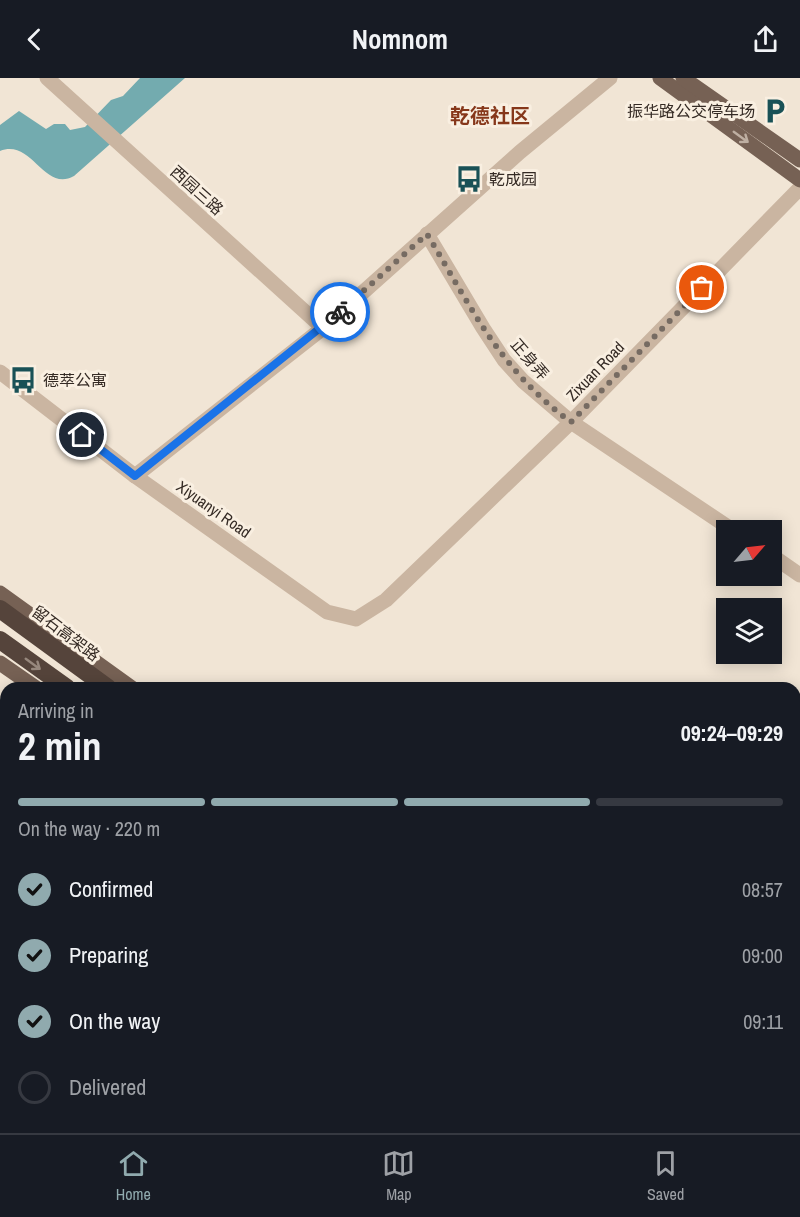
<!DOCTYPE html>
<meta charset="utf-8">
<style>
body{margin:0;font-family:"Archivo Narrow","Noto Sans SC",sans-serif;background:#20242c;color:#f1f3f6;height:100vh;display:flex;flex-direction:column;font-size:22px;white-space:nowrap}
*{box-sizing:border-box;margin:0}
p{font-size:20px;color:#9ea1a6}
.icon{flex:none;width:33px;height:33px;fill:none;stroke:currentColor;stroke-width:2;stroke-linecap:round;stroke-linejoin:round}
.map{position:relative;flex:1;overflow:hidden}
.drawer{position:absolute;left:0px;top:604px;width:801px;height:452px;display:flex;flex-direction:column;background:#171b24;border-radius:18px 18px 0 0;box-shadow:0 3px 15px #0003}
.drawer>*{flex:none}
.needle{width:39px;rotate:62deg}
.controls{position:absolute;left:716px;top:442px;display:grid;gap:12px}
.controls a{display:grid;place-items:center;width:66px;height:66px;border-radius:0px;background:#171b24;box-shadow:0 3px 15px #0003;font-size:30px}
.pin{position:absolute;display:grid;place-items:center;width:51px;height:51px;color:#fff;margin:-26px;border:3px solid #fff;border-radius:50%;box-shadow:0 2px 6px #0007}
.courier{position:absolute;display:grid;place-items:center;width:60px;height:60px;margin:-30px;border:4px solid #1a73e8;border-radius:50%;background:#fff;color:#222;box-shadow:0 2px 8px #0007}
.headline em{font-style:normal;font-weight:700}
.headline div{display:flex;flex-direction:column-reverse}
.headline{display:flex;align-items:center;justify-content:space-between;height:102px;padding:0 18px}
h1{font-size:39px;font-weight:700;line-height:45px}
.bar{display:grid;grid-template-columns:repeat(4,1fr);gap:9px 6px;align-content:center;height:72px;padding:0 18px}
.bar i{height:8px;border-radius:4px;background:#363941}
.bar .current{background:#90aaae}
.bar p{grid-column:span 4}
ol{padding:0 18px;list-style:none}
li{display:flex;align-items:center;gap:18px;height:66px}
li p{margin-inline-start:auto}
li .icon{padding:6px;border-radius:50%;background:#90aaae;color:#111;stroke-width:4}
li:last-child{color:#9ea1a6}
li i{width:33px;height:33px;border:3px solid #363941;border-radius:50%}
header{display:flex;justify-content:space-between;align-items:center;height:78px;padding:0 18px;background:#171b24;font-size:27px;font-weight:700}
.dock{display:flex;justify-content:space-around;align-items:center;height:84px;border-top:2px solid #363941;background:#171b24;font-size:16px;color:#9ea1a6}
.dock a{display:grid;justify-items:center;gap:3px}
.dock .current{color:#90aaae}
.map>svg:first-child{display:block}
</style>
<header><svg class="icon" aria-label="back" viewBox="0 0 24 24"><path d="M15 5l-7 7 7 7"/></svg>Nomnom<svg class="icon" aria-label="share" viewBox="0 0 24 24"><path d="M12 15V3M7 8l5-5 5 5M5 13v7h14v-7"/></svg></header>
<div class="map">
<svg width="800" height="1055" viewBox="0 0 800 1055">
<rect width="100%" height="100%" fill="#f1e5d5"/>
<path fill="#73abaf" d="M140 0H185L74 98C44 115 32 60 0 73V47L19 33 46 51 54 46H65L70 52 85 49 111 22 123 18Z"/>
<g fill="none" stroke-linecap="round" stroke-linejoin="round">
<path stroke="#73abaf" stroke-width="3" d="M0 802 6 804"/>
<g stroke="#cbc0b2" stroke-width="18" stroke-dasharray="18 9" stroke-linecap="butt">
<path d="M516 1055 522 1050"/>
<path d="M550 1055 555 1050"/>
</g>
<g stroke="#cab5a1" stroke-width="15">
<path d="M47 0 323 250"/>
<path d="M427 156 483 250 504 282 523 303 571 344 734 453"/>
<path d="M0 294 135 398 327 534 356 541 386 522 571 344 800 110"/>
<path d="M135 398 323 250 520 74 610 0"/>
<path d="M771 477 800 497"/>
<path d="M0 698 6 702"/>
<path d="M0 775 6 780"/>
<path d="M0 996 6 988"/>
<path d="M0 1012 6 1017"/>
<path d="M55 1050 65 1052 68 1050"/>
<path d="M376 1050 383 1055"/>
<path d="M215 1055V1050"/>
<path d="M301 1055 305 1050"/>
<path d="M336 1055 340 1050"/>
</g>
<g stroke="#766154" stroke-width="15">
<path d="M660 0 800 102"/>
<path d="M683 0 800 82"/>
<path d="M0 515 132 610"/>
<path d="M0 585 36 610"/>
<path d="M795 885 800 878"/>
<path d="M593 1050 599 1055"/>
<path d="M741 1050 748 1055"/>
</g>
<g stroke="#55443b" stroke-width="18">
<path d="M0 531 108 610"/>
<path d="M0 562 67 610"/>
<path d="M795 754 800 750"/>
<path d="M795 804 800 799"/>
<path d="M795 829 800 825"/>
<path d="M795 858 800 851"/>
<path d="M639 1050 644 1055"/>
<path d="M670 1050 677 1055"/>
<path d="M711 1050 718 1055"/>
<path d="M794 1050 798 1055"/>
</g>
</g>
<defs><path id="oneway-shaft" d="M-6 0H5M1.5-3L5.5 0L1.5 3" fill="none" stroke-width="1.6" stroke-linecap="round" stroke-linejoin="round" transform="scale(1.5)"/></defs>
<use stroke="#beafa2" href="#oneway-shaft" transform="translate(741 59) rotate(36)"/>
<use stroke="#97887d" href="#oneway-shaft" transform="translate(33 586) rotate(36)"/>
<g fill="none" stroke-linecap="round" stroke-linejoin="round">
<path stroke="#766b62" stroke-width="6" stroke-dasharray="0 10.8" d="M340 234 427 156C471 229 500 292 571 344L702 210"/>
<path stroke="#1a73e8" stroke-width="8" d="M82 357 135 398 340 234"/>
</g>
<defs>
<symbol id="parking-bare" viewBox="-9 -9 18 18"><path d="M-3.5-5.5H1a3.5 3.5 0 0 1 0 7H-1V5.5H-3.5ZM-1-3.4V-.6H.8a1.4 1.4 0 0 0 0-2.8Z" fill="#195156" stroke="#f9efe1" stroke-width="2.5" paint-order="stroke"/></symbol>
<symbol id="bus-bare" viewBox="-9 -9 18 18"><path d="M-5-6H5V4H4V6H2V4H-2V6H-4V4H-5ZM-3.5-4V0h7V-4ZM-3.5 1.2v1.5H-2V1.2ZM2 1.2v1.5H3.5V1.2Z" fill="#195156" stroke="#f9efe1" stroke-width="2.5" paint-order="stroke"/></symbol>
</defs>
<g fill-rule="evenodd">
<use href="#parking-bare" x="756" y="14" width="38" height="38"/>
<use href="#bus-bare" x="450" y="82" width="38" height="38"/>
<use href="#bus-bare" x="4" y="283" width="38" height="38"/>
</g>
<g text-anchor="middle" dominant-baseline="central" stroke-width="6" stroke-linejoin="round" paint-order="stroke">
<g font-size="16" fill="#342a24" stroke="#f9efe1" text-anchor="start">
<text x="755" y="33" text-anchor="end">振华路公交停车场</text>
<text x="489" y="101">乾成园</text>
<text x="43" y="302">德萃公寓</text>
</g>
<g font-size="16" fill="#342a24" stroke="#f9efe1">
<text transform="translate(197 112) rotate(42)">西园三路</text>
<text transform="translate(530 281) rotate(49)">正身弄</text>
<text transform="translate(595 293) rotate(-46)">Zixuan Road</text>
<text transform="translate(214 431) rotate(35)">Xiyuanyi Road</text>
<text transform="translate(66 555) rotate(37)">留石高架路</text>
</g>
<g font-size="20" font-weight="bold" fill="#86371a" stroke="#f9efe1">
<text x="490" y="37">乾德社区</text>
</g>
</g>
</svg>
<div class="controls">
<a><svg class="needle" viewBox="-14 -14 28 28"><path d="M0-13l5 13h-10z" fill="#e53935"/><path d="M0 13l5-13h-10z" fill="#9ea1a6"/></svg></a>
<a><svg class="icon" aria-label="layers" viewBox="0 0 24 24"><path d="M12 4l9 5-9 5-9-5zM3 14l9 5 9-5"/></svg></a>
</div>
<div class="pin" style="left:702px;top:210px;background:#ea580c"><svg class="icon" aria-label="bag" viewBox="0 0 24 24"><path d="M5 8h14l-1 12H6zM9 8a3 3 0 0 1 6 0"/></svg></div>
<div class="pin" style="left:82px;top:357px;background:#1f2937"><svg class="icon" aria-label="home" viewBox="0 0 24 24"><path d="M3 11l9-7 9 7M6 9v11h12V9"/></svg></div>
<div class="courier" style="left:340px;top:234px"><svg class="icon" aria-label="bike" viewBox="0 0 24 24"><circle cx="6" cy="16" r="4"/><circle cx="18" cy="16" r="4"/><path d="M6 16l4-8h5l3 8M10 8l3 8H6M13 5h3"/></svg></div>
<section class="drawer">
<div class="headline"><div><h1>2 min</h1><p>Arriving in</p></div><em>09:24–09:29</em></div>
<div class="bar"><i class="current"></i><i class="current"></i><i class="current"></i><i></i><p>On the way · 220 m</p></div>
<ol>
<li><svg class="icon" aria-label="check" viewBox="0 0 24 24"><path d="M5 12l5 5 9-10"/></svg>Confirmed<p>08:57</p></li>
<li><svg class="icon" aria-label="check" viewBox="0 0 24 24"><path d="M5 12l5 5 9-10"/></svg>Preparing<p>09:00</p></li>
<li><svg class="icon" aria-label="check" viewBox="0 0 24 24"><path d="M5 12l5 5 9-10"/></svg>On the way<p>09:11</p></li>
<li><i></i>Delivered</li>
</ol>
</section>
</div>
<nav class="dock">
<a class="current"><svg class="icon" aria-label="home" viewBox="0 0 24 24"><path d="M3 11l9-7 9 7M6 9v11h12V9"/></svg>Home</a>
<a><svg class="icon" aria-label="map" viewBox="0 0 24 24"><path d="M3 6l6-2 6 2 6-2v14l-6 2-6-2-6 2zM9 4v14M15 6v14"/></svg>Map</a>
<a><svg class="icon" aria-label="saved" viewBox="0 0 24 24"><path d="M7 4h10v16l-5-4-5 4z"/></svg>Saved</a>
</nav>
